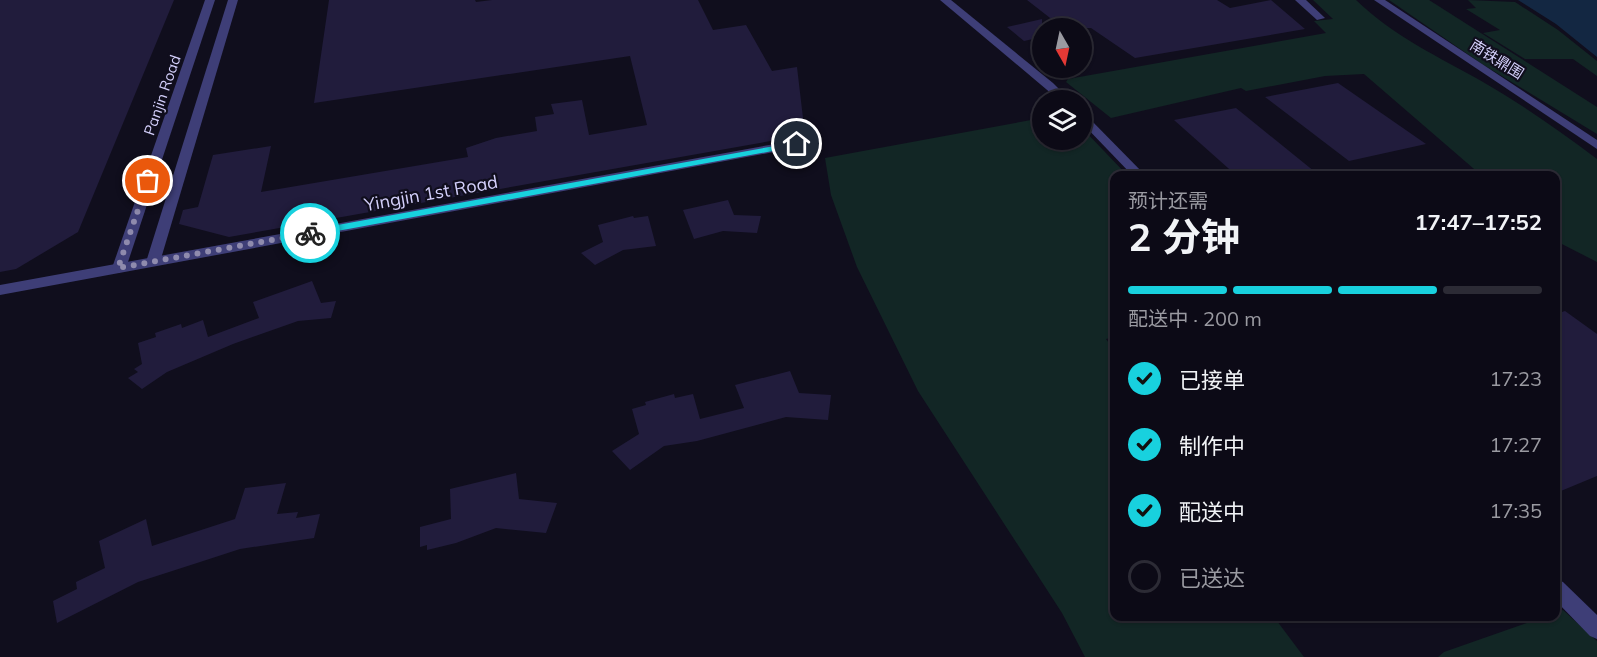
<!DOCTYPE html>
<html lang="zh">
<meta charset="utf-8">
<style>
body{margin:0;font-family:Mulish,"Noto Sans SC",sans-serif;background:#15131f;color:#f1f3f6;height:100vh;display:flex;flex-direction:column;font-size:22px;white-space:nowrap}
*{box-sizing:border-box;margin:0}
p{font-size:20px;color:#9a9aa1}
.icon{flex:none;width:33px;height:33px;fill:none;stroke:currentColor;stroke-width:2;stroke-linecap:round;stroke-linejoin:round}
.map{position:relative;flex:1;overflow:hidden}
.drawer{position:absolute;left:1110px;top:171px;width:450px;height:450px;display:flex;flex-direction:column;background:#0c0a16;border-radius:12px;box-shadow:0 2px 4px #0004,0 0 0 2px #2c2b35}
.drawer>*{flex:none}
.needle{width:39px;rotate:171deg}
.tools{position:absolute;left:1032px;top:18px;display:grid;gap:12px}
.tools a{display:grid;place-items:center;width:60px;height:60px;border-radius:50%;background:#0c0a16;box-shadow:0 2px 4px #0004,0 0 0 2px #2c2b35;font-size:30px}
.pin{position:absolute;display:grid;place-items:center;width:51px;height:51px;color:#fff;margin:-26px;border:3px solid #fff;border-radius:50%;box-shadow:0 2px 6px #0007}
.courier{position:absolute;display:grid;place-items:center;width:60px;height:60px;margin:-30px;border:4px solid #18d1de;border-radius:50%;background:#fff;color:#222;box-shadow:0 2px 8px #0007}
.overview em{font-style:normal;font-weight:700}
.overview div{display:flex;flex-direction:column-reverse}
.overview{display:flex;align-items:center;justify-content:space-between;height:102px;padding:0 18px}
h1{font-size:39px;font-weight:700;line-height:45px}
.bar{display:grid;grid-template-columns:repeat(4,1fr);gap:9px 6px;align-content:center;height:72px;padding:0 18px}
.bar i{height:8px;border-radius:4px;background:#2c2b35}
.bar .on{background:#18d1de}
.bar p{grid-column:span 4}
ol{padding:0 18px;list-style:none}
li{display:flex;align-items:center;gap:18px;height:66px}
li p{margin-inline-start:auto}
li .icon{padding:6px;border-radius:50%;background:#18d1de;color:#111;stroke-width:4}
li:last-child{color:#9a9aa1}
li i{width:33px;height:33px;border:3px solid #2c2b35;border-radius:50%}
.map>svg:first-child{display:block}
</style>
<div class="map">
<svg width="1597" height="657" viewBox="0 0 1597 657">
<rect width="100%" height="100%" fill="#100e1d"/>
<g fill="#122625">
<path d="M1313 0H1356C1393 36 1439 57 1483 82 1523 105 1560 131 1597 159V262L1556 241V176L1481 175 1364 74 1325 76 1246 91 1241 88 1111 118 1066 82 1068 79 1326 33 1314 21 1333 19Z"/>
<path d="M1389 0H1429L1597 107V134L1482 64Z"/>
<path d="M1468 0 1515 2 1558 30 1597 61V76L1573 59H1525L1483 33 1500 30 1466 9 1476 8Z"/>
<path d="M1042 118V140H1082V128L1127 175 1114 176V337L1106 339 1114 350V616L1274 617 1304 657H1085L1062 613 918 391 857 267 831 195 825 158Z"/>
<path d="M1563 610 1597 641V657H1438L1444 652 1544 617 1556 616V612Z"/>
</g>
<path fill="#132742" d="M1518 0H1597V57L1556 24Z"/>
<g fill="#211c3c">
<path d="M0 0H174L78 232 16 269 0 272Z"/>
<path d="M329 0H475L476 2 492 0H698L713 30 746 25 772 71 797 67 805 135 229 237 179 224 183 210 198 207 213 155 271 146 261 192 468 157 466 148 496 138 537 131 535 117 554 114 551 104 582 100 589 135 647 125 630 56 314 103Z"/>
<path d="M1027 0H1217L1230 8 1271 0 1305 29 1135 58 1091 28H1063Z"/>
<path d="M1042 19V37L1024 41 1007 27Z"/>
<path d="M1338 83 1426 144 1349 161 1265 97Z"/>
<path d="M1236 108 1320 176H1237L1174 120Z"/>
<path d="M728 200 734 215 761 216 757 233 723 231 694 239 683 210Z"/>
<path d="M633 216 634 218 648 216 656 246 623 250 595 265 581 253 603 242 598 225Z"/>
<path d="M312 281 321 303 336 301 331 318 298 321 233 344 167 372 142 389 128 378 138 372 134 369 142 364 138 343 156 337 155 333 181 324 182 328 203 320 208 337 259 318 253 302Z"/>
<path d="M1565 311 1597 334V476L1556 493V314Z"/>
<path d="M790 371 799 393 831 395 828 420 786 417 697 441 664 446 630 470 612 451 639 434 632 409 646 405 645 402 674 394 675 398 693 394 700 419 744 408 735 385Z"/>
<path d="M516 473 519 499 557 503 546 533 496 528 456 543 427 550V545L420 547V527L451 519 450 489Z"/>
<path d="M286 483 277 514 298 512 296 518 320 514 314 538 240 549 197 563 138 582 57 623 53 601 77 589 76 582 105 568 99 541 146 519 152 546 235 519 245 488Z"/>
</g>
<g fill="none" stroke-linecap="round" stroke-linejoin="round">
<g fill="#3e3e77" fill-rule="evenodd">
<path d="M940 0H951L1053 83 1070 100H1059Z"/>
<path d="M1295 0H1306L1325 18 1317 20Z"/>
<path d="M1374 0H1385L1597 140V149Z"/>
<path d="M1082 114 1086 115 1146 176H1133L1082 123Z"/>
<path d="M797 140 803 144 801 147 0 295V285Z"/>
<path d="M1556 579 1563 582 1597 615V639L1590 636 1556 601Z"/>
</g>
<g fill="#3e3e77" fill-rule="evenodd">
<path d="M205 0H215L126 268 119 273 114 271 112 268Z"/>
<path d="M228 0H238L160 262 158 265H148L146 262Z"/>
</g>
</g>
<path fill="#18d1de" d="M797 142 800 143V146L310 236 306 233 310 230Z"/>
<g fill="none" stroke-linecap="round" stroke-linejoin="round">
<path stroke="#8f8bad" stroke-width="6" stroke-dasharray="0 10.8" d="M148 181 118 268 310 233"/>
</g>
<g text-anchor="middle" dominant-baseline="central" stroke-width="4.5" stroke-linejoin="round" paint-order="stroke">
<g font-size="15" fill="#d3cffa" stroke="#100e1d">
<text transform="translate(1497 59) rotate(32)">南铁鼎围</text>
<text transform="translate(162 95) rotate(-71)">Panjin Road</text>
</g>
<g font-size="18" fill="#d3cffa" stroke="#100e1d">
<text transform="translate(431 193) rotate(-10)">Yingjin 1st Road</text>
</g>
</g>
</svg>
<div class="tools">
<a><svg class="needle" viewBox="-14 -14 28 28"><path d="M0-13l5 13h-10z" fill="#e53935"/><path d="M0 13l5-13h-10z" fill="#9a9aa1"/></svg></a>
<a><svg class="icon" aria-label="layers" viewBox="0 0 24 24"><path d="M12 4l9 5-9 5-9-5zM3 14l9 5 9-5"/></svg></a>
</div>
<div class="pin" style="left:148px;top:181px;background:#ea580c"><svg class="icon" aria-label="bag" viewBox="0 0 24 24"><path d="M5 8h14l-1 12H6zM9 8a3 3 0 0 1 6 0"/></svg></div>
<div class="pin" style="left:797px;top:144px;background:#1f2937"><svg class="icon" aria-label="home" viewBox="0 0 24 24"><path d="M3 11l9-7 9 7M6 9v11h12V9"/></svg></div>
<div class="courier" style="left:310px;top:233px"><svg class="icon" aria-label="bike" viewBox="0 0 24 24"><circle cx="6" cy="16" r="4"/><circle cx="18" cy="16" r="4"/><path d="M6 16l4-8h5l3 8M10 8l3 8H6M13 5h3"/></svg></div>
<section class="drawer">
<div class="overview"><div><h1>2 分钟</h1><p>预计还需</p></div><em>17:47–17:52</em></div>
<div class="bar"><i class="on"></i><i class="on"></i><i class="on"></i><i></i><p>配送中 · 200 m</p></div>
<ol>
<li><svg class="icon" aria-label="check" viewBox="0 0 24 24"><path d="M5 12l5 5 9-10"/></svg>已接单<p>17:23</p></li>
<li><svg class="icon" aria-label="check" viewBox="0 0 24 24"><path d="M5 12l5 5 9-10"/></svg>制作中<p>17:27</p></li>
<li><svg class="icon" aria-label="check" viewBox="0 0 24 24"><path d="M5 12l5 5 9-10"/></svg>配送中<p>17:35</p></li>
<li><i></i>已送达</li>
</ol>
</section>
</div>
